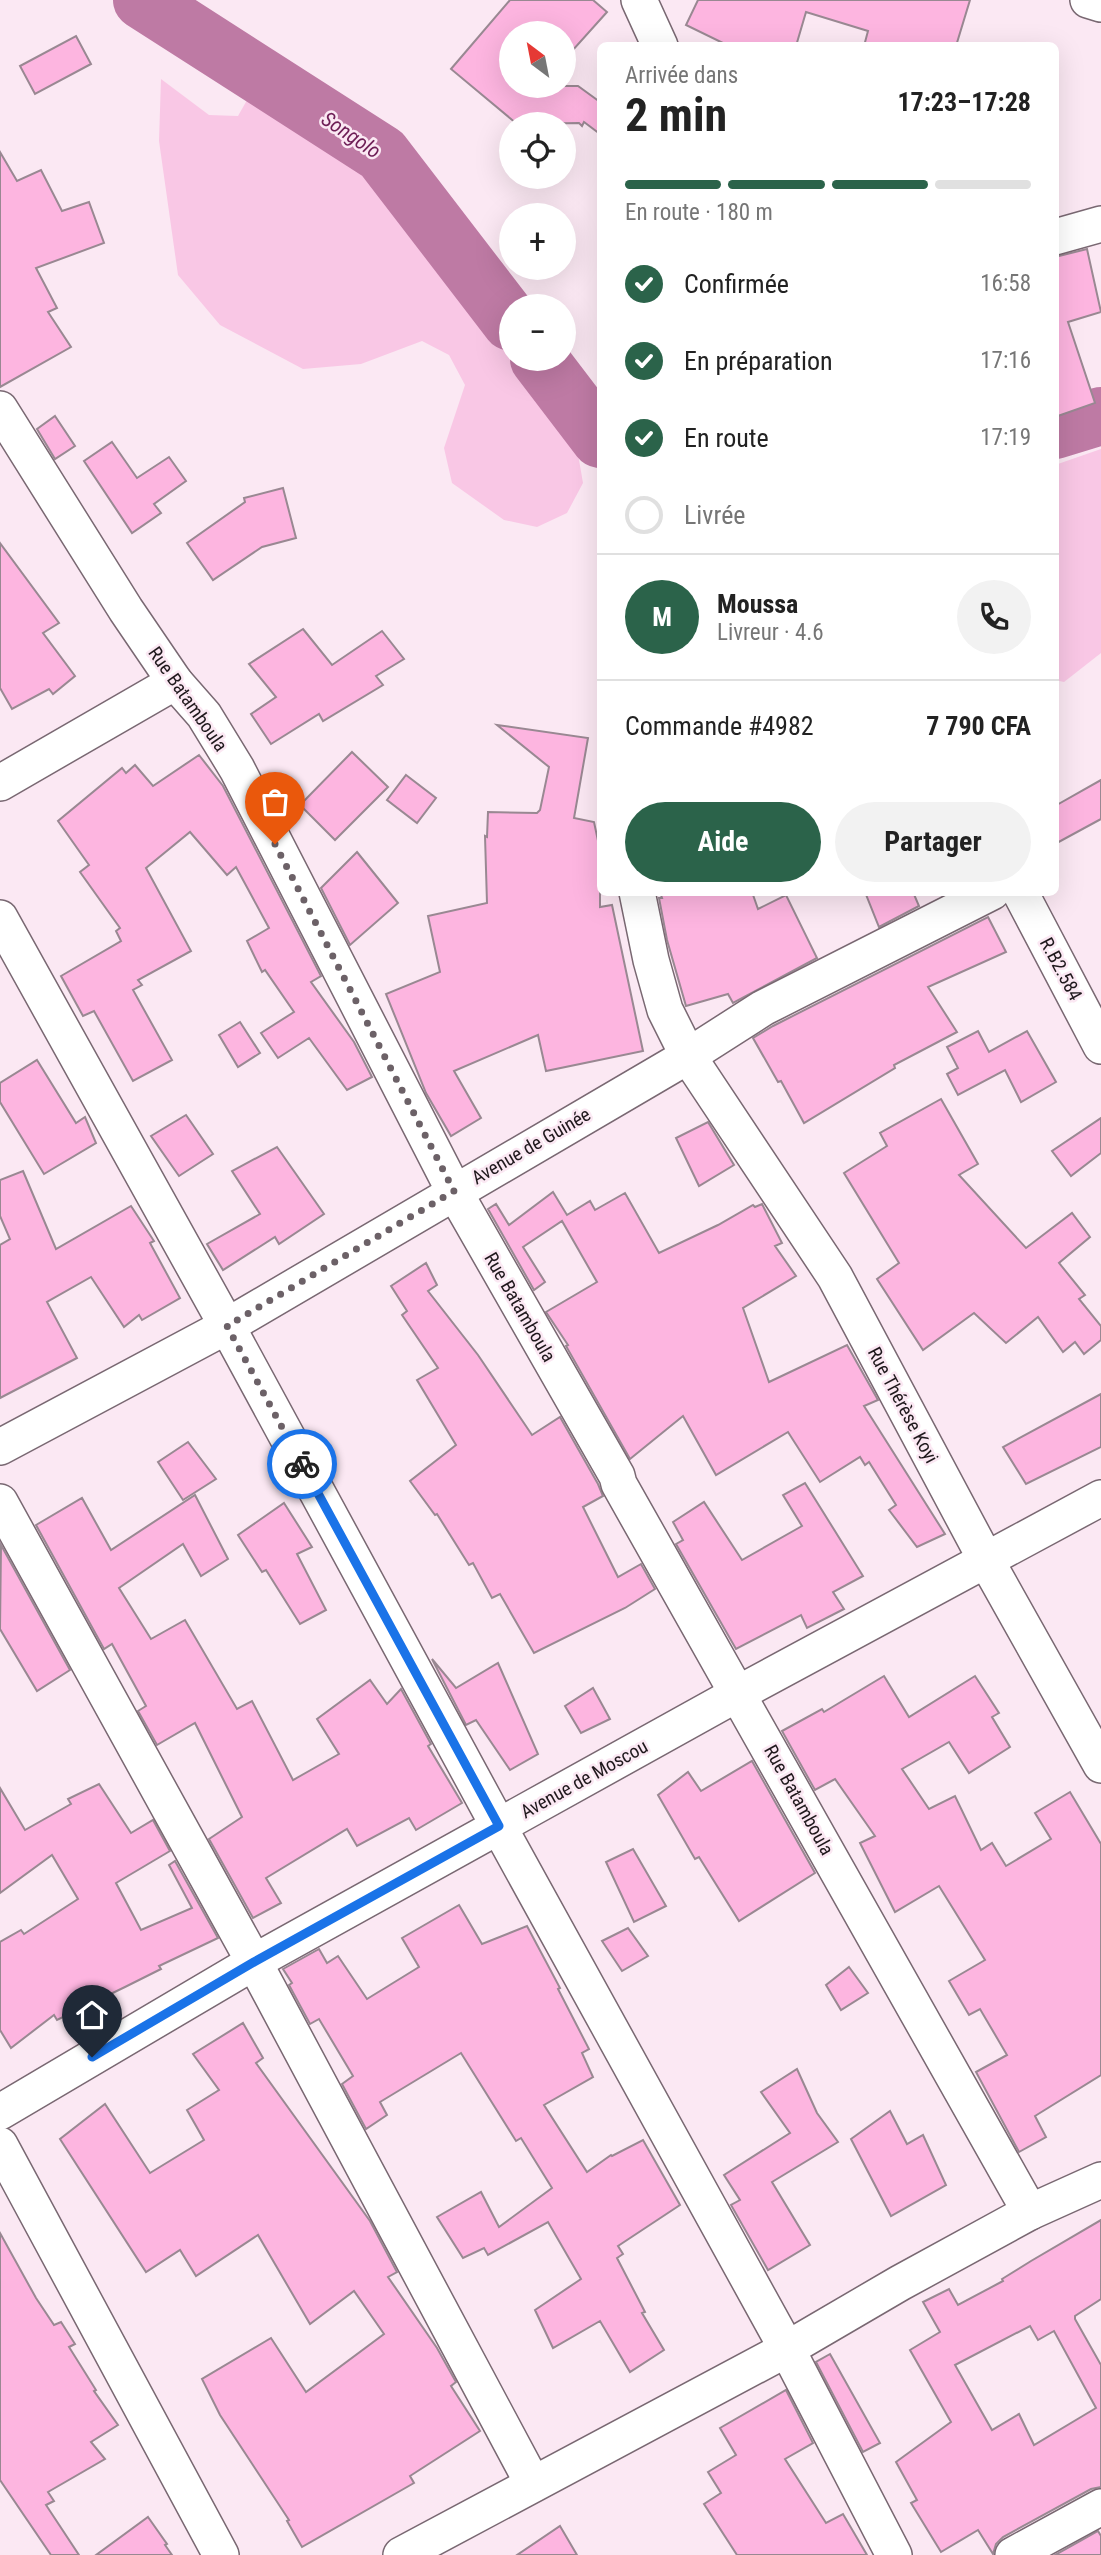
<!DOCTYPE html>
<html lang="fr">
<meta charset="utf-8">
<style>
body{margin:0;font-family:"Roboto Condensed",sans-serif;background:#f2f2f2;color:#222;height:100vh;display:flex;flex-direction:column;font-size:26px;white-space:nowrap}
*{box-sizing:border-box;margin:0}
p{font-size:23px;color:#767676}
.icon{flex:none;width:38px;height:38px;fill:none;stroke:currentColor;stroke-width:2;stroke-linecap:round;stroke-linejoin:round}
.map{position:relative;flex:1;overflow:hidden}
.sheet{position:absolute;left:597px;top:42px;width:462px;height:854px;display:flex;flex-direction:column;background:#fff;border-radius:10px;box-shadow:0 7px 28px #0002}
.sheet>*{flex:none}
.needle{width:46px;rotate:328deg}
.fabs{position:absolute;left:499px;top:21px;display:grid;gap:14px}
.fabs a{display:grid;place-items:center;width:77px;height:77px;border-radius:50%;background:#fff;box-shadow:0 7px 28px #0002;font-size:35px}
.pin{position:absolute;display:grid;place-items:center;width:60px;height:60px;color:#fff;margin:-72px -30px;border-radius:50% 50% 50% 0;rotate:-45deg;box-shadow:0 0 7px #0007}
.pin .icon{rotate:45deg}
.courier{position:absolute;display:grid;place-items:center;width:70px;height:70px;margin:-35px;border:5px solid #1a73e8;border-radius:50%;background:#fff;color:#222;box-shadow:0 2px 9px #0007}
.headline em{font-style:normal;font-weight:700}
.headline div{display:flex;flex-direction:column-reverse}
.headline{display:flex;align-items:center;justify-content:space-between;height:119px;padding:0 28px}
h1{font-size:46px;font-weight:700;line-height:52px}
.bar{display:grid;grid-template-columns:repeat(4,1fr);gap:10px 7px;align-content:center;height:84px;padding:0 28px}
.bar i{height:9px;border-radius:5px;background:#e0e0e0}
.bar .active{background:#2b634a}
.bar p{grid-column:span 4}
.line{display:flex;align-items:center;gap:18px;padding:0 28px;border-top:2px solid #e0e0e0}
.line div{flex:1}
.round{display:grid;place-items:center;flex:none;width:74px;height:74px;border-radius:37px;background:#f2f2f2}
ol{padding:0 28px;list-style:none}
li{display:flex;align-items:center;gap:21px;height:77px}
li p{margin-inline-start:auto}
li .icon{padding:7px;border-radius:50%;background:#2b634a;color:#fff;stroke-width:4}
li:last-child{color:#767676}
li i{width:38px;height:38px;border:4px solid #e0e0e0;border-radius:50%}
.action{display:flex;gap:14px;margin-top:auto;padding:14px 28px}
.action a{flex:1;height:80px;border-radius:42px;background:#2b634a;color:#fff;font-size:28px;font-weight:700;line-height:80px;text-align:center}
.action a+a{background:#f2f2f2;color:#222}
.map>svg:first-child{display:block}
</style>
<div class="map">
<svg width="1101" height="2555" viewBox="0 0 1101 2555">
<rect width="100%" height="100%" fill="#fbe8f3"/>
<g fill="#f9c7e5">
<path d="M161 79 209 115 238 116 255 86 372 159 511 345V359H521L534 376 578 454 583 483 567 513 537 527 504 520 452 483 444 448 465 385 449 355 422 341 361 364 303 369 220 325 178 275 159 141Z"/>
<path d="M1101 449V653L1064 682 1055 680V465Z"/>
</g>
<g fill="none" stroke-linecap="round" stroke-linejoin="round">
<g stroke="#be7aa4" stroke-width="58">
<path d="M142 0 382 154 511 322"/>
<path d="M539 359 600 439"/>
<path d="M1055 430 1101 416"/>
</g>
</g>
<g fill="#fdb5e0" stroke="#998892" stroke-width="2" fill-rule="evenodd">
<path d="M510 0H593L607 12 564 60V33H511V86H578L600 102V134L584 122 582 126 579 123 517 124 451 69Z"/>
<path d="M698 0H970L956 46H864L868 31 806 12 796 46H729L686 25Z"/>
<path d="M76 36 91 64 35 94 20 66Z"/>
<path d="M0 152 17 181 41 170 62 211 89 202 104 243 36 268 57 308 48 312 71 347 0 387Z"/>
<path d="M1087 249 1101 312 1068 322 1095 403 1055 417V257Z"/>
<path d="M55 416 75 446 55 459 37 429Z"/>
<path d="M112 442 137 478 169 457 186 481 154 504 161 513 132 533 84 461Z"/>
<path d="M283 488 296 538 262 547 213 580 187 543 245 502 244 498Z"/>
<path d="M0 543 59 623 43 633 75 676 53 694 49 689 12 709 0 688Z"/>
<path d="M303 629 332 665 382 631 404 659 376 676 383 685 323 721 319 714 271 744 251 714 276 697 249 664Z"/>
<path d="M497 725 588 738 574 818 594 822 600 850V907L612 905 643 1051 546 1071 538 1035 454 1071 481 1118 451 1136 426 1093 386 994 440 972 428 916 487 903 485 836 487 837 488 812 537 813 540 810 549 767Z"/>
<path d="M352 752 388 787 335 840 300 805Z"/>
<path d="M199 755 223 786 321 976 311 982 354 1042 372 1077 347 1090 309 1038 278 1058 261 1033 294 1012 265 970 262 972 247 941 269 928 236 867 227 875 190 832 146 868 191 951 138 980 142 985 133 990 172 1060 133 1081 94 1011 83 1016 61 976 121 941 116 931 120 928 80 872 89 865 58 821 122 768 126 773 135 765 153 786Z"/>
<path d="M406 775 436 798 417 823 387 800Z"/>
<path d="M1101 780V819L1055 844V806Z"/>
<path d="M357 852 398 903 350 945 321 888Z"/>
<path d="M660 892H752L758 909 786 895 817 958 733 1003 728 994 686 1006 667 940 659 898H662Z"/>
<path d="M865 892H913L919 906 879 927Z"/>
<path d="M988 917 1006 952 928 987 957 1032 894 1065 895 1068 804 1123 781 1081 778 1082 753 1038 773 1026Z"/>
<path d="M240 1022 260 1053 238 1067 219 1035Z"/>
<path d="M978 1031 989 1052 1027 1031 1056 1082 1021 1102 1005 1070 958 1095 947 1074 958 1068 947 1047Z"/>
<path d="M37 1060 76 1123 85 1117 96 1143 44 1174 0 1102V1083Z"/>
<path d="M941 1099 978 1164 959 1175 1026 1248 1072 1213 1090 1237 1059 1263 1085 1295 1079 1299 1101 1326V1340L1084 1354 1075 1342 1063 1352 1038 1317 1006 1343 974 1313 923 1350 877 1279 899 1263 844 1173 887 1146 880 1133Z"/>
<path d="M186 1115 213 1154 179 1176 151 1136Z"/>
<path d="M1101 1118V1153L1071 1176 1052 1151Z"/>
<path d="M708 1122 734 1165 699 1186 676 1138Z"/>
<path d="M277 1147 324 1214 279 1244 275 1237 223 1270 207 1244 260 1214 232 1171Z"/>
<path d="M23 1171 56 1249 131 1206 154 1241 150 1243 180 1298 142 1320 139 1315 124 1327 91 1277 47 1302 77 1358 0 1398V1245L10 1239 0 1216V1180Z"/>
<path d="M553 1192 567 1215 590 1201 595 1210 625 1193 659 1253 718 1225 753 1205 755 1207 762 1204 782 1243 775 1246 796 1276 743 1308 769 1382 847 1345 878 1400 864 1406 945 1534 917 1547 889 1510 896 1505 869 1462 865 1465 860 1457 820 1482 788 1432 716 1475 683 1416 630 1459 566 1346 568 1345 546 1312 597 1282 562 1221 523 1247 545 1282 534 1290 488 1209 496 1204 509 1225Z"/>
<path d="M426 1263 437 1285 428 1291 478 1355 532 1435 560 1417 598 1484 603 1496 583 1507 618 1577 641 1564 655 1589 625 1608 534 1653 500 1594 492 1598 473 1563 469 1565 437 1514 435 1515 410 1481 456 1445 417 1380 438 1368 402 1315 407 1311 391 1286Z"/>
<path d="M1101 1394V1447L1026 1484 1003 1447Z"/>
<path d="M188 1442 216 1479 183 1500 158 1462Z"/>
<path d="M805 1483 863 1576 833 1592 844 1609 807 1628 801 1615 736 1649 676 1544 683 1540 673 1522 704 1502 742 1560 802 1526 783 1495Z"/>
<path d="M195 1495 228 1559 201 1576 183 1544 119 1588 151 1639 185 1620 237 1709 252 1701 293 1780 339 1754 317 1719 370 1680 387 1704 401 1689 431 1744 428 1746 462 1803 416 1830 409 1818 357 1846 347 1829 266 1878 281 1903 253 1918 209 1839 242 1817 195 1723 157 1745 138 1711 146 1706 112 1644 104 1649 36 1525 82 1498 111 1550Z"/>
<path d="M284 1503 312 1547 297 1554 326 1610 300 1624 266 1570 262 1572 238 1535Z"/>
<path d="M1 1545 70 1670 37 1691 0 1629Z"/>
<path d="M432 1659 456 1688 498 1663 538 1754 510 1770 476 1720 466 1725Z"/>
<path d="M884 1676 909 1717 975 1676 999 1713 992 1717 1010 1747 969 1773 949 1742 902 1769 929 1809 955 1796 981 1850 992 1843 1006 1866 1051 1839 1035 1813 1070 1792 1101 1844V2075L1035 2116 1046 2137 1019 2152 976 2072 1007 2055 980 2009 969 2015 949 1981 985 1960 939 1886 895 1912 860 1843 875 1836 835 1779 815 1790 782 1731 822 1709 824 1712Z"/>
<path d="M593 1688 610 1719 581 1733 565 1706Z"/>
<path d="M752 1761 815 1873 739 1921 699 1857 695 1859 658 1795 688 1772 701 1791Z"/>
<path d="M99 1784 131 1833 153 1820 170 1851 116 1883 141 1930 192 1908 169 1865 175 1861 218 1938 159 1966 161 1969 125 1987 57 2020 54 2015 11 2048 0 2030V1942L21 1930 24 1934 78 1899 52 1855 0 1893V1788L25 1830 71 1804 68 1799Z"/>
<path d="M633 1849 666 1906 634 1922 606 1862Z"/>
<path d="M459 1905 482 1944 527 1926 560 1988 558 1989 589 2049 582 2053 593 2077 544 2105 587 2172 611 2155 612 2156 643 2140 680 2205 618 2246 623 2254 617 2258 645 2312 642 2313 664 2350 630 2372 600 2321 553 2348 535 2310 581 2279 548 2222 488 2255 484 2248 463 2258 437 2217 481 2192 499 2227 552 2188 521 2138 516 2141 461 2053 380 2102 387 2115 366 2129 342 2084 353 2076 319 2019 310 2024 289 1985 292 1983 283 1969 319 1949 327 1963 338 1956 367 1999 419 1967 402 1938Z"/>
<path d="M628 1928 648 1956 622 1971 602 1941Z"/>
<path d="M849 1967 868 1993 841 2010 826 1985Z"/>
<path d="M243 2023 263 2058 256 2063 370 2221 397 2272 388 2277 437 2348 456 2382 451 2386 480 2431 410 2476 414 2483 302 2547 287 2521 289 2520 220 2415 202 2379 271 2338 306 2392 384 2334 354 2291 310 2324 258 2235 196 2276 180 2250 146 2272 60 2139 105 2104 150 2173 204 2140 187 2110 219 2090 193 2054Z"/>
<path d="M797 2069 817 2113 838 2142 772 2182 810 2245 768 2270 731 2205 740 2200 724 2175 790 2133 761 2092Z"/>
<path d="M890 2111 907 2144 923 2135 946 2185 891 2216 851 2139Z"/>
<path d="M1101 2220V2299L1075 2316V2319L1101 2365V2487L1091 2489 1003 2537 996 2544 993 2554 978 2530 941 2552 911 2503 917 2500 896 2462 951 2422 910 2350 940 2332 923 2302 949 2289 958 2305 1003 2281 1002 2279 1031 2261ZM1030 2326 1038 2340 1054 2331 1096 2408 1034 2445 1019 2414 992 2430 955 2365Z"/>
<path d="M0 2233 36 2298 54 2325 61 2322 75 2344 69 2347 96 2390 94 2391 118 2425 91 2442 105 2459 48 2492 54 2501 46 2505 79 2555H51L0 2480Z"/>
<path d="M830 2354 880 2443 863 2452 816 2362Z"/>
<path d="M786 2390 813 2443 785 2459 826 2523 843 2514 867 2555H737L704 2504 721 2493 708 2472 736 2455 720 2428Z"/>
<path d="M148 2517 167 2544 165 2545 172 2555H96Z"/>
<path d="M560 2526 577 2555H517Z"/>
<path d="M1098 2531 1101 2536V2555H1055Z"/>
</g>
<g fill="none" stroke-linecap="round" stroke-linejoin="round">
<defs>
<g id="minor">
<path d="M639 0 660 46"/>
<path d="M1088 0 1101 4"/>
<path d="M1055 237 1101 224"/>
<path d="M0 409 126 610 175 682 204 715 237 769 454 1191 617 1476 619 1484 1030 2212"/>
<path d="M0 783 175 682"/>
<path d="M637 892 651 960 665 1010 688 1056 835 1277 986 1560 1101 1765"/>
<path d="M1020 892 1101 1046"/>
<path d="M0 918 227 1326 499 1827 787 2349 894 2555"/>
<path d="M0 1447 227 1326 688 1056 763 1008 992 892"/>
<path d="M0 1502 254 1962 533 2484"/>
<path d="M0 2112 254 1962 739 1693 1101 1498"/>
<path d="M0 2145 221 2555"/>
<path d="M401 2555 787 2349 900 2283 1030 2212 1101 2180"/>
<path d="M1013 2555 1101 2507"/>
</g>
</defs>
<use href="#minor" stroke="#796872" stroke-width="38"/>
<use href="#minor" stroke="#fff" stroke-width="35"/>
</g>
<g fill="none" stroke-linecap="round" stroke-linejoin="round">
<path stroke="#6c6167" stroke-width="7" stroke-dasharray="0 12.6" d="M275 844 454 1191 227 1326 302 1464"/>
<path stroke="#1a73e8" stroke-width="9" d="M92 2057 254 1962 499 1826 302 1464"/>
</g>
<g text-anchor="middle" dominant-baseline="central" stroke-width="5" stroke-linejoin="round" paint-order="stroke">
<g font-size="19" fill="#1f181c" stroke="#fbe8f3">
<text transform="translate(188 699) rotate(55)">Rue Batamboula</text>
<text transform="translate(1061 969) rotate(62)">R.B2.584</text>
<text transform="translate(531 1146) rotate(-30)">Avenue de Guinée</text>
<text transform="translate(520 1307) rotate(60)">Rue Batamboula</text>
<text transform="translate(903 1405) rotate(62)">Rue Thérèse Koyi</text>
<text transform="translate(584 1779) rotate(-29)">Avenue de Moscou</text>
<text transform="translate(799 1800) rotate(61)">Rue Batamboula</text>
</g>
<g font-size="21" font-style="italic" fill="#6e1e56" stroke="#fbe8f3">
<text transform="translate(351 135) rotate(34)">Songolo</text>
</g>
</g>
</svg>
<div class="fabs">
<a><svg class="needle" viewBox="-14 -14 28 28"><path d="M0-13l5 13h-10z" fill="#e53935"/><path d="M0 13l5-13h-10z" fill="#767676"/></svg></a>
<a><svg class="icon" aria-label="locate" viewBox="0 0 24 24"><circle cx="12" cy="12" r="6"/><path d="M12 2v4M12 18v4M2 12h4M18 12h4"/></svg></a>
<a>+</a>
<a>−</a>
</div>
<div class="pin" style="left:275px;top:844px;background:#ea580c"><svg class="icon" aria-label="bag" viewBox="0 0 24 24"><path d="M5 8h14l-1 12H6zM9 8a3 3 0 0 1 6 0"/></svg></div>
<div class="pin" style="left:92px;top:2057px;background:#1f2937"><svg class="icon" aria-label="home" viewBox="0 0 24 24"><path d="M3 11l9-7 9 7M6 9v11h12V9"/></svg></div>
<div class="courier" style="left:302px;top:1464px"><svg class="icon" aria-label="bike" viewBox="0 0 24 24"><circle cx="6" cy="16" r="4"/><circle cx="18" cy="16" r="4"/><path d="M6 16l4-8h5l3 8M10 8l3 8H6M13 5h3"/></svg></div>
<section class="sheet">
<div class="headline"><div><h1>2 min</h1><p>Arrivée dans</p></div><em>17:23–17:28</em></div>
<div class="bar"><i class="active"></i><i class="active"></i><i class="active"></i><i></i><p>En route · 180 m</p></div>
<ol>
<li><svg class="icon" aria-label="check" viewBox="0 0 24 24"><path d="M5 12l5 5 9-10"/></svg>Confirmée<p>16:58</p></li>
<li><svg class="icon" aria-label="check" viewBox="0 0 24 24"><path d="M5 12l5 5 9-10"/></svg>En préparation<p>17:16</p></li>
<li><svg class="icon" aria-label="check" viewBox="0 0 24 24"><path d="M5 12l5 5 9-10"/></svg>En route<p>17:19</p></li>
<li><i></i>Livrée</li>
</ol>
<div class="line" style="height:126px"><b class="round" style="background:#2b634a;color:#fff">M</b><div><b>Moussa</b><p>Livreur · 4.6</p></div><a class="round"><svg class="icon" aria-label="phone" viewBox="0 0 24 24"><path d="M5 4h4l2 5-3 2q2 4 5 5l2-3 5 2v4C11 20 4 13 5 4z"/></svg></a></div>
<div class="line" style="height:91px"><div>Commande #4982</div><b>7 790 CFA</b></div>
<div class="action"><a>Aide</a><a>Partager</a></div>
</section>
</div>
